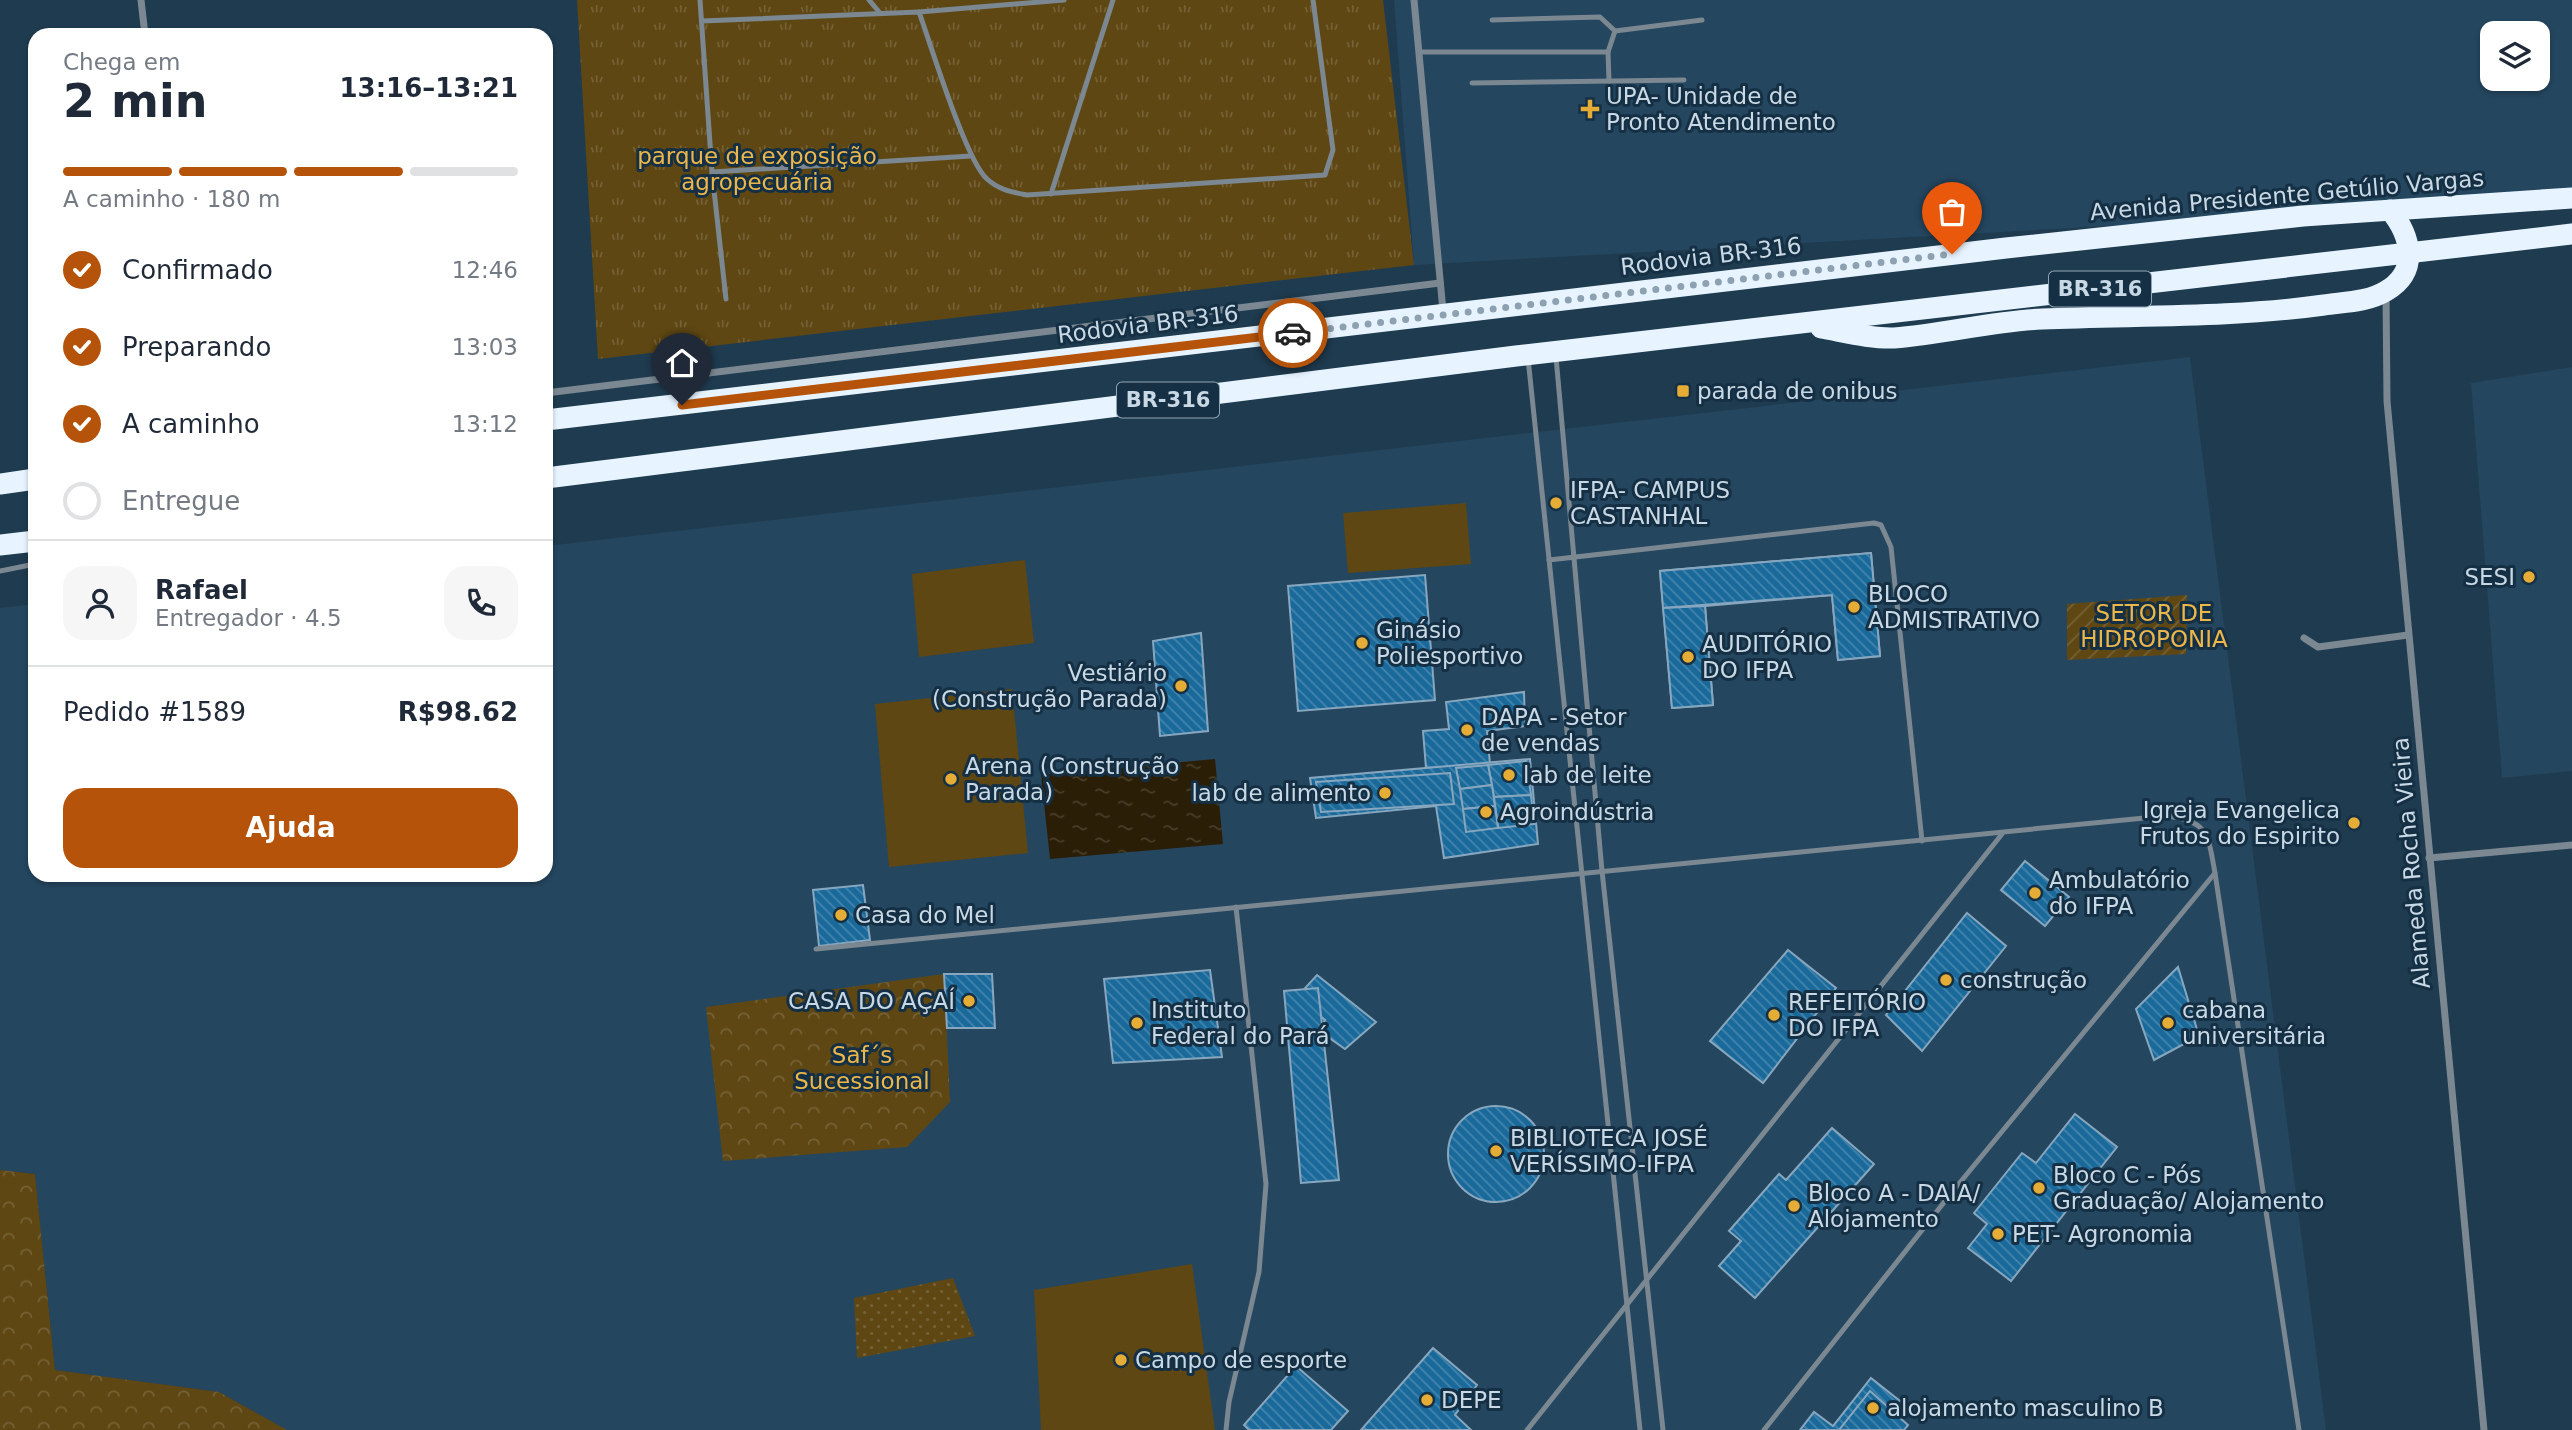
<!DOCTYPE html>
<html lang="pt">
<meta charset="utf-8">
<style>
body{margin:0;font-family:"DejaVu Sans",sans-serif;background:#f6f6f7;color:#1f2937;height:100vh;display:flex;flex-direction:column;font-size:26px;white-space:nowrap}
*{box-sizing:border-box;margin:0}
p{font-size:23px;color:#747a83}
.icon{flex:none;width:38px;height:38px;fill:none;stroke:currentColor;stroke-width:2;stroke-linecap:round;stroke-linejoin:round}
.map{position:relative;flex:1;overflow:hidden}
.sheet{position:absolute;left:28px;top:28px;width:525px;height:854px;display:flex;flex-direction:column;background:#fff;border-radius:21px;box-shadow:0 2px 5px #0004}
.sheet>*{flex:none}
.buttons{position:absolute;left:2480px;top:21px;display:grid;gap:14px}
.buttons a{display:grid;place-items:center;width:70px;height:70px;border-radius:14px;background:#fff;box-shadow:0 2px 5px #0004;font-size:35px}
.pin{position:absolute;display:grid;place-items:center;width:60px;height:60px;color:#fff;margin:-72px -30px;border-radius:50% 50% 50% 0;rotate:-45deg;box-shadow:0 0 7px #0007}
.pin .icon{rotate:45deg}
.courier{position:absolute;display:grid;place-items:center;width:70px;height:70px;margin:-35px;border:5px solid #b45309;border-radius:50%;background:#fff;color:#222;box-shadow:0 2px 9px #0007}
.summary em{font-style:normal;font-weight:800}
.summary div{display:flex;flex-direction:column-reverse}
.summary{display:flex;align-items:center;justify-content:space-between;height:119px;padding:0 35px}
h1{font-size:46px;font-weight:800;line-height:52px}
.bar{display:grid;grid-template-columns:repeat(4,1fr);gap:10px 7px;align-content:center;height:84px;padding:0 35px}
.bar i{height:9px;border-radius:5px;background:#e0e1e3}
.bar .current{background:#b45309}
.bar p{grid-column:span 4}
.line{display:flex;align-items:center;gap:18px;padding:0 35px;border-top:2px solid #e0e1e3}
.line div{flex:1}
.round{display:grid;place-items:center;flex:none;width:74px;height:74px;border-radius:21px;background:#f6f6f7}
ol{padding:0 35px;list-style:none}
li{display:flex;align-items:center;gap:21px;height:77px}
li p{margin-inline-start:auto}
li .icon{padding:7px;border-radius:50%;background:#b45309;color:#fff;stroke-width:4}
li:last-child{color:#747a83}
li i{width:38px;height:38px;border:4px solid #e0e1e3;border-radius:50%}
.action{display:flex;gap:14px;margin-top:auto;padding:14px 35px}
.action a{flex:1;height:80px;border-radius:21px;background:#b45309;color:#fff;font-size:28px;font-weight:800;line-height:80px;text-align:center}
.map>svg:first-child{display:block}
</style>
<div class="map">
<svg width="2572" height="1430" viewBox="0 0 2572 1430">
<defs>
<pattern id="grass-dots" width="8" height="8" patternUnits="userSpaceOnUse" patternTransform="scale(1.75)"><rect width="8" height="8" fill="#5f4713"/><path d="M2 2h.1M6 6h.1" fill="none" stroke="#746135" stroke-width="1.8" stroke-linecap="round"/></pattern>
<pattern id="forest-crowns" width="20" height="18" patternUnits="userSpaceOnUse" patternTransform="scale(1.75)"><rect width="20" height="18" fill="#5f4713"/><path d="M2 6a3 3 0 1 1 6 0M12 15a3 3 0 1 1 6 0" fill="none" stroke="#746135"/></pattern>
<pattern id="park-tufts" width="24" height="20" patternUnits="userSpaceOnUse" patternTransform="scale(1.75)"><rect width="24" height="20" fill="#5f4713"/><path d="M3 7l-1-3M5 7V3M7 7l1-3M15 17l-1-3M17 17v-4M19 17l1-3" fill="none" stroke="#746135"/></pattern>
<pattern id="garden-furrows" width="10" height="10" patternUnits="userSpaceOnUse" patternTransform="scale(1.75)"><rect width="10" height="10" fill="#5f4713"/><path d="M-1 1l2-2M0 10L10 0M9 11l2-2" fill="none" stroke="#746135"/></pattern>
<pattern id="water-ripples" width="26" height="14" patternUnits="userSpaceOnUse" patternTransform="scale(1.75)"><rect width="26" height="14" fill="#2b1e06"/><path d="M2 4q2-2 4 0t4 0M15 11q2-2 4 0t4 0" fill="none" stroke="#483e2a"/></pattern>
<pattern id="building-back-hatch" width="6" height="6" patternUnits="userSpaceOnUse" patternTransform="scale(1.75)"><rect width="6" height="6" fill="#19699a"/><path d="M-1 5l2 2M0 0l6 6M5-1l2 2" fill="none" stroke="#4485ad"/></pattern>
</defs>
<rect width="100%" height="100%" fill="#1f3b4f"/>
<g fill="#24465f" fill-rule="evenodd">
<path d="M1394 0H2572V200L1414 265ZM2492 33H2538V79H2492Z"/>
<path d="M2190 357 2326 1430H287L219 1392 55 1370 35 1174 0 1170V608L35 604V875H546V546Z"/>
<path d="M2572 367V771L2502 778 2471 383Z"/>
</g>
<path fill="url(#grass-dots)" d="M953 1278 975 1336 857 1358 854 1298Z"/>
<g fill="url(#forest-crowns)">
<path d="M944 974 950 1102 907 1147 723 1161 706 1007Z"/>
<path d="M0 1170 35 1174 55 1370 219 1392 287 1430H0Z"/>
</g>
<path fill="url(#park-tufts)" d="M577 0H1383L1414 265 598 359Z"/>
<path fill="url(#garden-furrows)" d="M2187 595 2186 654 2067 660V604Z"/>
<g fill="#5f4713">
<path d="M1466 503 1471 564 1348 573 1343 513Z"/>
<path d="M1025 560 1034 643 919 657 912 574Z"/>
<path d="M1012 689 1028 853 889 867 875 704Z"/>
<path d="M1192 1264 1215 1430H1041L1034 1290Z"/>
</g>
<path fill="url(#water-ripples)" d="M1215 759 1223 844 1050 859 1041 775Z"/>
<g fill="url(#building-back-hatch)" stroke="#88a7bf" stroke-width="2">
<path d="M1871 553 1880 656 1838 660 1832 595 1705 606 1713 705 1672 708 1660 571Z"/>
<path d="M1871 553 1880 656 1838 660 1832 595 1663 608 1660 571Z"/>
<path d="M1425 575 1435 700 1298 711 1288 586Z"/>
<path d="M1705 606 1713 705 1672 708 1663 608Z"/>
<path d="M1201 633 1208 731 1160 736 1153 641Z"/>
<path d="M1524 692 1525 726 1487 731 1490 764 1426 768 1423 731 1449 729 1446 702Z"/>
<path d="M1530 759 1538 844 1444 858 1436 806 1316 818 1310 778Z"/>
<path d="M1526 761 1531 795 1494 797 1488 765Z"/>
<path d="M1488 765 1492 785 1460 789 1456 768Z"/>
<path d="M1450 773 1454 804 1321 812 1316 782Z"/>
<path d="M1492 785 1495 806 1463 809 1460 789Z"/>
<path d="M1531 795 1534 824 1498 828 1494 797Z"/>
<path d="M1495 806 1498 828 1466 832 1463 809Z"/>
<path d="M2025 861 2069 897 2045 926 2001 890Z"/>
<path d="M863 885 870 940 819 946 813 890Z"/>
<path d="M1967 913 2006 946 1922 1051 1886 1015Z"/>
<path d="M1788 950 1836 988 1763 1083 1710 1041Z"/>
<path d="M2178 967 2199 1036 2154 1060 2136 1009Z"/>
<path d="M1210 970 1222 1057 1113 1063 1104 979Z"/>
<path d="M944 974H992L995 1028H947Z"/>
<path d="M1317 975 1376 1022 1345 1049 1318 1030 1325 1020 1297 997Z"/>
<path d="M1318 988 1339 1180 1301 1183 1284 991Z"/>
<circle cx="1496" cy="1154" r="48"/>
<path d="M2075 1114 2117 1147 2011 1281 1968 1248 1987 1224 1974 1213 2022 1153 2036 1163Z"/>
<path d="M1832 1128 1874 1164 1755 1298 1719 1266 1741 1241 1729 1231 1779 1174 1786 1180Z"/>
<path d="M1433 1348 1477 1385 1455 1415 1471 1430H1361Z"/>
<path d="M1296 1366 1348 1411 1331 1430H1249L1244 1425Z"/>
<path d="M1871 1378 1905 1405 1885 1430H1800L1814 1412 1833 1426Z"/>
<path d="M1870 1391 1908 1425 1904 1430H1839Z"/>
</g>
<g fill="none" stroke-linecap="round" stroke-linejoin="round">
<g stroke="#7b8892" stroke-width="5">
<path d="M700 0 712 172 726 299"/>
<path d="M869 0 880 13"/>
<path d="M919 12 1064 0"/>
<path d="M702 21 919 12C931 45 966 161 987 179 999 190 1012 192 1027 195L1325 175 1333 150 1313 0"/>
<path d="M1615 31 1702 20"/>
<path d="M1419 52H1608L1615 31 1600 17 1492 20"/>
<path d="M1608 52 1609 81"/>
<path d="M1472 83 1684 80"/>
<path d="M712 172 971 156"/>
<path d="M1051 194 1113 0"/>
<path d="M1556 357 1602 871 1663 1430"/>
<path d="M1528 358 1640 1430"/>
<path d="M1549 560 1874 523 1881 525 1891 547 1922 841"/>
<path d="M0 571 35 564"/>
<path d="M2215 873 2299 1430"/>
<path d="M816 949 2165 816C2209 820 2208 835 2215 873L1953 1191 1764 1430"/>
<path d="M1226 1430 1229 1402 1259 1272 1266 1184 1236 907"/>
<path d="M1527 1430 2002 834"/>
</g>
<g stroke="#7b8892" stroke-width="7">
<path d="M141 0 145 35"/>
<path d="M1414 0 1443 311"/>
<path d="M2386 294 2387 401 2484 1430"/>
<path d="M546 393 1440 283"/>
<path d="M2304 638 2318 647 2408 635"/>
<path d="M2429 858 2572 845"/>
</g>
<g stroke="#e7f4ff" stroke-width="21">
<path d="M1821 328C1844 332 1871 339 1894 338 1944 334 1993 321 2042 319 2136 315 2230 318 2324 305 2344 302 2368 302 2386 291 2420 271 2411 236 2390 210"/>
<path d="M546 420 2006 248 2303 216 2572 198"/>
<path d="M546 478 1516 356 2572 234"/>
<path d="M0 484 35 479"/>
<path d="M0 545 35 541"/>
</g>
</g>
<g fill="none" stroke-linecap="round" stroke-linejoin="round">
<path stroke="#8da1b0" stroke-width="7" stroke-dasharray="0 12.6" d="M1293 333 1952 254"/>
<path stroke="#b45309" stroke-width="9" d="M682 405 1293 333"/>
</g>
<g fill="#e5ad35" stroke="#153044" stroke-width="2.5">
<path d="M1586.5 98.5h7v7h7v7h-7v7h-7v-7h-7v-7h7z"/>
<rect x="1676" y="384" width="14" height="14" rx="3.5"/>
<circle cx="1556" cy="503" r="7"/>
<circle cx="2529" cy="577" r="7"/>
<circle cx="1854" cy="607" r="7"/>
<circle cx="1362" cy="643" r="7"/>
<circle cx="1688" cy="657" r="7"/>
<circle cx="1181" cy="686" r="7"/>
<circle cx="1467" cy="730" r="7"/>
<circle cx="1509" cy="775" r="7"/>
<circle cx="951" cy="779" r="7"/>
<circle cx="1385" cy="793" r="7"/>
<circle cx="1486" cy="812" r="7"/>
<circle cx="2354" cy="823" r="7"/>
<circle cx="2035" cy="893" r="7"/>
<circle cx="841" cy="915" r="7"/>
<circle cx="1946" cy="980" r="7"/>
<circle cx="969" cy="1001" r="7"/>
<circle cx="1774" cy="1015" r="7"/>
<circle cx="1137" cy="1023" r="7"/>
<circle cx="2168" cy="1023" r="7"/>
<circle cx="1496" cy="1151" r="7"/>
<circle cx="2039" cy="1188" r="7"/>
<circle cx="1794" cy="1206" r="7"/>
<circle cx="1998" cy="1234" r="7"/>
<circle cx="1121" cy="1360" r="7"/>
<circle cx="1427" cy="1400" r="7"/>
<circle cx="1873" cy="1408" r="7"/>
</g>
<g text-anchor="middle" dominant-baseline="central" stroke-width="6" stroke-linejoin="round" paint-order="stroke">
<g fill="#153044" stroke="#92a6b4" stroke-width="2">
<rect x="2049" y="271.5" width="102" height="35" rx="5"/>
<rect x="1117" y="382.5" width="102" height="35" rx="5"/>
</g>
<g font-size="21" font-weight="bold" fill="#c8d8e4">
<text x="2100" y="289">BR-316</text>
<text x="1168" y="400">BR-316</text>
</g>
<g font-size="23" fill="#c8d8e4" stroke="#153044" text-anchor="start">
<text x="1606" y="96">UPA- Unidade de<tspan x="1606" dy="26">Pronto Atendimento</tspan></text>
<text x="1697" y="391">parada de onibus</text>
<text x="1570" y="490">IFPA- CAMPUS<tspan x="1570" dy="26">CASTANHAL</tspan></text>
<text x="2515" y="577" text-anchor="end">SESI</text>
<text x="1868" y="594">BLOCO<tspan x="1868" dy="26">ADMISTRATIVO</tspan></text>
<text x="1376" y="630">Ginásio<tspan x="1376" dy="26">Poliesportivo</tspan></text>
<text x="1702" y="644">AUDITÓRIO<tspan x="1702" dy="26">DO IFPA</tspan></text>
<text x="1167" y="673" text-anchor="end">Vestiário<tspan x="1167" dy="26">(Construção Parada)</tspan></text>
<text x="1481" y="717">DAPA - Setor<tspan x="1481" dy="26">de vendas</tspan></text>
<text x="965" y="766">Arena (Construção<tspan x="965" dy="26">Parada)</tspan></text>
<text x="1523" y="775">lab de leite</text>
<text x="1371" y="793" text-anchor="end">lab de alimento</text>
<text x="2340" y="810" text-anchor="end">Igreja Evangelica<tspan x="2340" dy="26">Frutos do Espirito</tspan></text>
<text x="1500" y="812">Agroindústria</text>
<text x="2049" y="880">Ambulatório<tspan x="2049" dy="26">do IFPA</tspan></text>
<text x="855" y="915">Casa do Mel</text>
<text x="1960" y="980">construção</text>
<text x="955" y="1001" text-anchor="end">CASA DO AÇAÍ</text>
<text x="1788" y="1002">REFEITÓRIO<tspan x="1788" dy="26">DO IFPA</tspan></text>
<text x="1151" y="1010">Instituto<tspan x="1151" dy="26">Federal do Pará</tspan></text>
<text x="2182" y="1010">cabana<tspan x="2182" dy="26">universitária</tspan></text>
<text x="1510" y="1138">BIBLIOTECA JOSÉ<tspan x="1510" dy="26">VERÍSSIMO-IFPA</tspan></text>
<text x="2053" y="1175">Bloco C - Pós<tspan x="2053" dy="26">Graduação/ Alojamento</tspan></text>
<text x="1808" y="1193">Bloco A - DAIA/<tspan x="1808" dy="26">Alojamento</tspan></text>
<text x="2012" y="1234">PET- Agronomia</text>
<text x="1135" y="1360">Campo de esporte</text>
<text x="1441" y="1400">DEPE</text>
<text x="1887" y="1408">alojamento masculino B</text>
</g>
<g font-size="23" fill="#ebb64a" stroke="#153044">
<text x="757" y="156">parque de exposição<tspan x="757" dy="26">agropecuária</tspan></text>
<text x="2154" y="613">SETOR DE<tspan x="2154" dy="26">HIDROPONIA</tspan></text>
<text x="862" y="1055">Saf´s<tspan x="862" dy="26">Sucessional</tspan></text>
</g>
<g font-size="23" fill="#c8d8e4" stroke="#153044">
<text transform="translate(2287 195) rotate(-5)">Avenida Presidente Getúlio Vargas</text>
<text transform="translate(1711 256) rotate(-7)">Rodovia BR-316</text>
<text transform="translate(1148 324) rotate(-7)">Rodovia BR-316</text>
<text transform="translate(2411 863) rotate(-95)">Alameda Rocha Vieira</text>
</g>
</g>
</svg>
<div class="buttons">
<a><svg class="icon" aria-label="layers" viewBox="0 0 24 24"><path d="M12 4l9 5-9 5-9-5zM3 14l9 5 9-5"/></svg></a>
</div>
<div class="pin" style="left:1952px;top:254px;background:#ea580c"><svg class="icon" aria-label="bag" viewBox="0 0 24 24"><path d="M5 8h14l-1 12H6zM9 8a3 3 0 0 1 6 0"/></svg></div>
<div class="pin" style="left:682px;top:405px;background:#1f2937"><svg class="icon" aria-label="home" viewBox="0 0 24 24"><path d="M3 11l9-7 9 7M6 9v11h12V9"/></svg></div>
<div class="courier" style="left:1293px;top:333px"><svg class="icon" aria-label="car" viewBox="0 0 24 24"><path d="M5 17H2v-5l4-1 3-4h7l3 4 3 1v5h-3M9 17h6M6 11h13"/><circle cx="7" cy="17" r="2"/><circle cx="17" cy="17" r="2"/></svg></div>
<section class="sheet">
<div class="summary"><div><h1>2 min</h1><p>Chega em</p></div><em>13:16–13:21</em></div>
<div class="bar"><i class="current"></i><i class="current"></i><i class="current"></i><i></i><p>A caminho · 180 m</p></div>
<ol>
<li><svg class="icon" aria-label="check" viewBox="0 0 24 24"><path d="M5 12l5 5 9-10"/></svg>Confirmado<p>12:46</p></li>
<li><svg class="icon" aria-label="check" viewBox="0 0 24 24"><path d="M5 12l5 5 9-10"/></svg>Preparando<p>13:03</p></li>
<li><svg class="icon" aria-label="check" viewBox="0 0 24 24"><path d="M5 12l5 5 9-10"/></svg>A caminho<p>13:12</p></li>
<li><i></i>Entregue</li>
</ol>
<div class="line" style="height:126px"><a class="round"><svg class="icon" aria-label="person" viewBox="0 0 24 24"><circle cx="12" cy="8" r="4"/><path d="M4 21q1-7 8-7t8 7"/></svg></a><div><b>Rafael</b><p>Entregador · 4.5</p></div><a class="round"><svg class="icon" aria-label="phone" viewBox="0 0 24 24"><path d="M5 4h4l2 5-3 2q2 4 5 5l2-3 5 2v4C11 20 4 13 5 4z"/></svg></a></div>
<div class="line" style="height:91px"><div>Pedido #1589</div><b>R$98.62</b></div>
<div class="action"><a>Ajuda</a></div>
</section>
</div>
